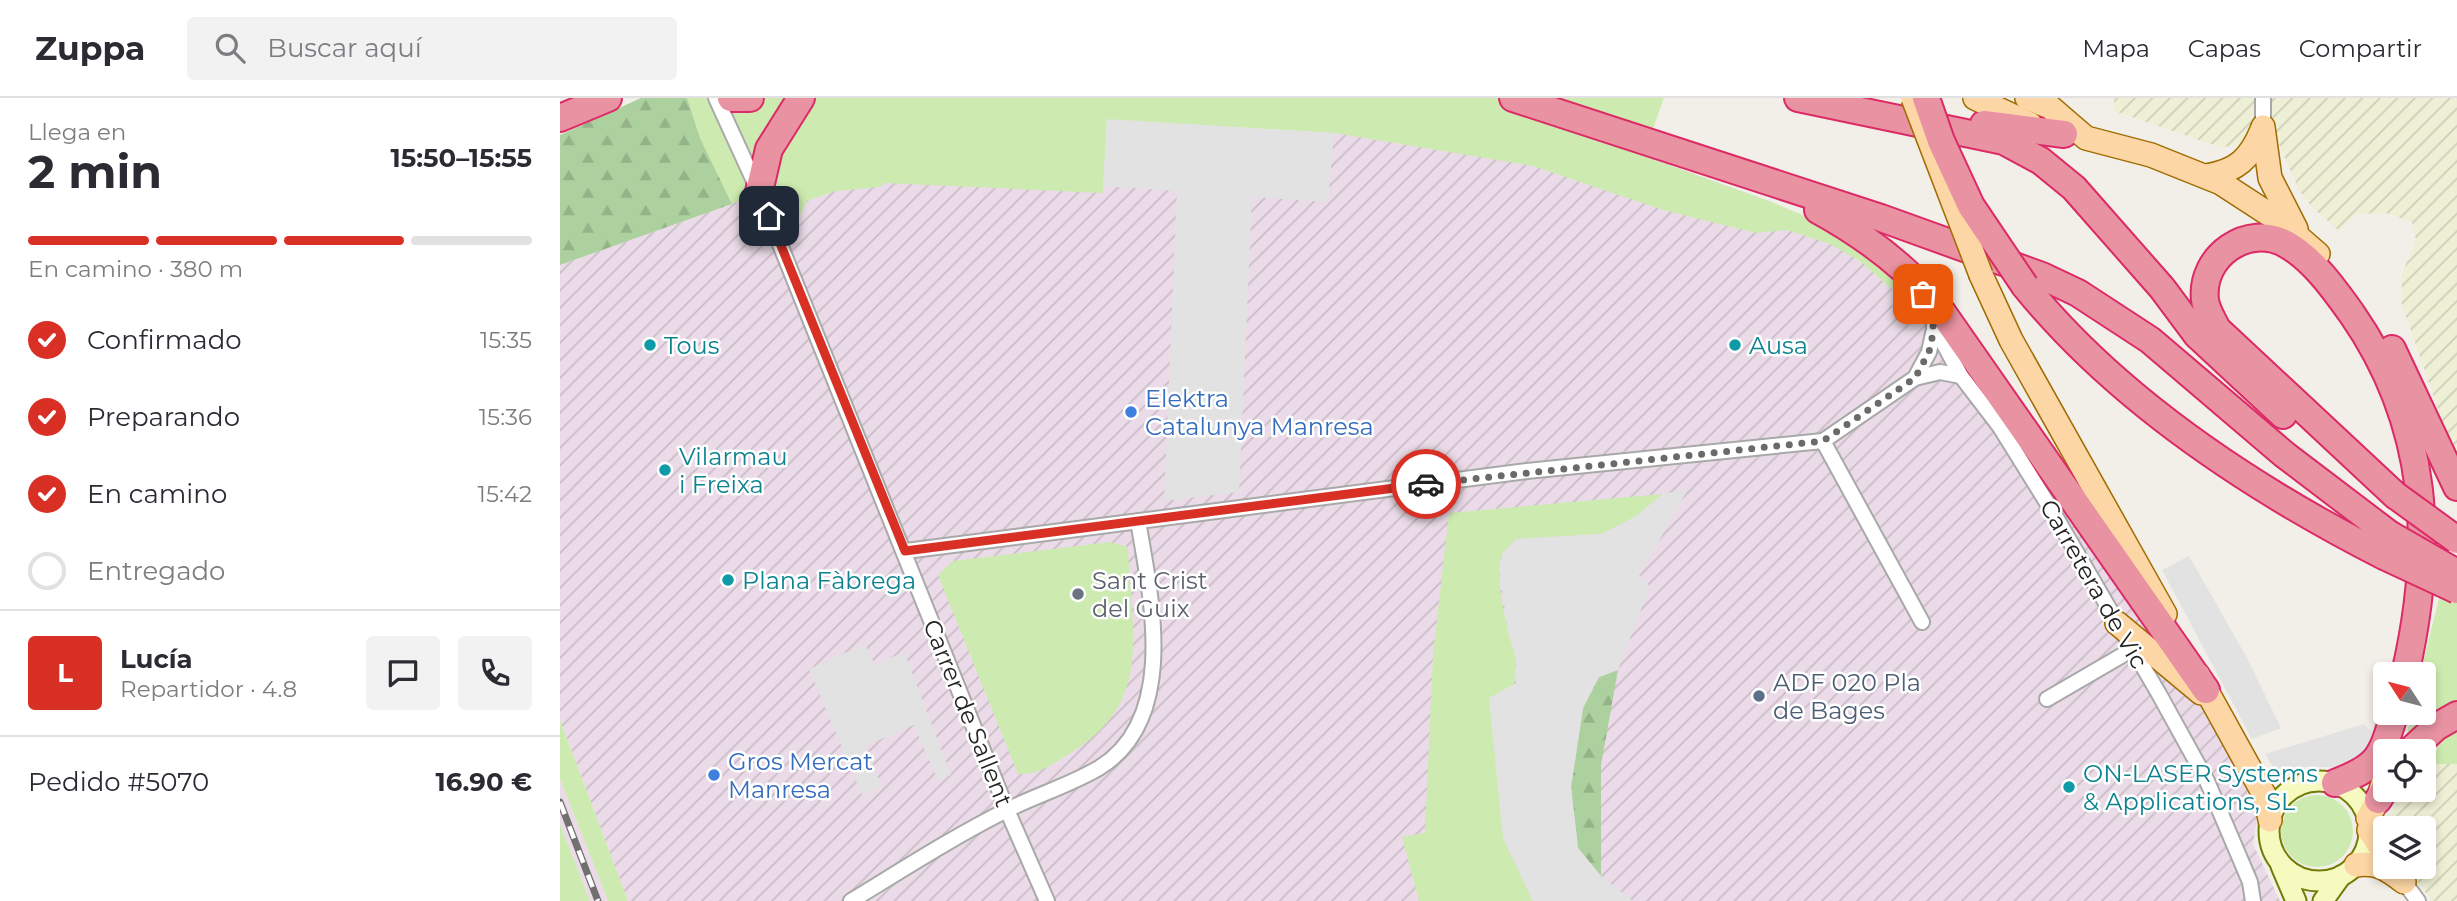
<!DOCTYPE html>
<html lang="es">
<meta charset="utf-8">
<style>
body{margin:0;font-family:Montserrat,sans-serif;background:#f2f2f3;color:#2b2b33;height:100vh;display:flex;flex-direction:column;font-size:26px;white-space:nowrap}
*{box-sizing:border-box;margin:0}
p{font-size:23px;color:#7c7c81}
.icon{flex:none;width:38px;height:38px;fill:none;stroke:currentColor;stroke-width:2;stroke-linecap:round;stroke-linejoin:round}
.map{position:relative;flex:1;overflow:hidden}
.details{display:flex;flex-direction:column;background:#fff;width:560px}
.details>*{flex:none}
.needle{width:46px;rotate:306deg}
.tools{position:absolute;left:1813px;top:564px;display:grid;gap:14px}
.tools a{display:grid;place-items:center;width:63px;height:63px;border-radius:7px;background:#fff;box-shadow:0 4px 10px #0003;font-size:35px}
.pin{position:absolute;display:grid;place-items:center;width:60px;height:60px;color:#fff;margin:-30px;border-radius:14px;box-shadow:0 4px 10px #0006}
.courier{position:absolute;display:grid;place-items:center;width:70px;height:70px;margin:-35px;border:5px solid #d93025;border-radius:50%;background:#fff;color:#222;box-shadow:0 2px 9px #0007}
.headline em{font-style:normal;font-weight:700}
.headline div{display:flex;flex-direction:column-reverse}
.headline{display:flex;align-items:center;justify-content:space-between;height:119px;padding:0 28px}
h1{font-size:46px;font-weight:700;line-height:52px}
.bar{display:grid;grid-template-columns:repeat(4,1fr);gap:10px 7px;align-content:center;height:84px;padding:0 28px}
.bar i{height:9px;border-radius:5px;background:#e1e1e2}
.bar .on{background:#d93025}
.bar p{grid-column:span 4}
.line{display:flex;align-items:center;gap:18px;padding:0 28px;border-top:2px solid #e1e1e2}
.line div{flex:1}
.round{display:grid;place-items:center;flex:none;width:74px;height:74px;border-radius:7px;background:#f2f2f3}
ol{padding:0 28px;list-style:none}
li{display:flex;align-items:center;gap:21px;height:77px}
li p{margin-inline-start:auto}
li .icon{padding:7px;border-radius:50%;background:#d93025;color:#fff;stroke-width:4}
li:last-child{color:#7c7c81}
li i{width:38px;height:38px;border:4px solid #e1e1e2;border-radius:50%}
header{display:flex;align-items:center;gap:42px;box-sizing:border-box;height:98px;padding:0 35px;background:#fff;border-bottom:2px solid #e1e1e2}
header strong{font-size:33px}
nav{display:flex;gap:38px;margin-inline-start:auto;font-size:24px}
.search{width:490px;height:63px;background:#f2f2f3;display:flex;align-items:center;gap:18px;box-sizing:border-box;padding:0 24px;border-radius:7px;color:#7c7c81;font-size:26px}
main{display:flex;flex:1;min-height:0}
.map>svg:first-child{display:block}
</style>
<header>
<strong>Zuppa</strong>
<div class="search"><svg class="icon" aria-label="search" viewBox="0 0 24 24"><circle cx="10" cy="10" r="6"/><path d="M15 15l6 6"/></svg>Buscar aquí</div>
<nav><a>Mapa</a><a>Capas</a><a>Compartir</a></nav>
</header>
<main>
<section class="details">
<div class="headline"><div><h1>2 min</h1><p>Llega en</p></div><em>15:50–15:55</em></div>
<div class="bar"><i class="on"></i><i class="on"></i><i class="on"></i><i></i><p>En camino · 380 m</p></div>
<ol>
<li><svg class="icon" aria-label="check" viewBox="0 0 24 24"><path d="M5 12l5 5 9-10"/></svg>Confirmado<p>15:35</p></li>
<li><svg class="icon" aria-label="check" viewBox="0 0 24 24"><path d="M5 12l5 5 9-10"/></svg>Preparando<p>15:36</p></li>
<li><svg class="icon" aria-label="check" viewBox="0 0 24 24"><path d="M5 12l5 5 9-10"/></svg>En camino<p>15:42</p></li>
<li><i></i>Entregado</li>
</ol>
<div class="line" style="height:126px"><b class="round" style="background:#d93025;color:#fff">L</b><div><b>Lucía</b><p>Repartidor · 4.8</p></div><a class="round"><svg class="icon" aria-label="chat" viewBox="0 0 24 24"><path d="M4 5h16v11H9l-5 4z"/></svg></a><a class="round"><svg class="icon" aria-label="phone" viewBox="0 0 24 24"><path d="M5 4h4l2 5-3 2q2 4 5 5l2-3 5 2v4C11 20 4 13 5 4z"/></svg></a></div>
<div class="line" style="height:91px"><div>Pedido #5070</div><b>16.90 €</b></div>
</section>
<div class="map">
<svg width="1897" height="803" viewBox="0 0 1897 803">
<defs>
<pattern id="industrial-furrows" width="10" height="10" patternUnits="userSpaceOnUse" patternTransform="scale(1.75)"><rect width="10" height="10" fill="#ebdbe8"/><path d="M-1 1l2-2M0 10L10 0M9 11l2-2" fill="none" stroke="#c9bcc7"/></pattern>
<pattern id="farmland-furrows" width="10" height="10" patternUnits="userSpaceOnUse" patternTransform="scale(1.75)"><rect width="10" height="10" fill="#eef0d5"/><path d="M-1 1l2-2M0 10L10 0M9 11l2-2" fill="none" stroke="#ccceb7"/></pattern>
<pattern id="forest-firs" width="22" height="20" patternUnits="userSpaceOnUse" patternTransform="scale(1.75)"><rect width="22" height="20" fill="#add19e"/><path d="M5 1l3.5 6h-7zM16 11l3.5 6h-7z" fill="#95b388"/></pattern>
</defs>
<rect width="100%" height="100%" fill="#f2efe9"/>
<path fill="url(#industrial-furrows)" d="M968 16 1209 103 1350 188 1641 603 1698 714 1693 746 1720 803H68L0 622V167L172 106 215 85Z"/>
<path fill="#ebdbe8" d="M0 681 48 803H30L0 726Z"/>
<g fill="url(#farmland-furrows)">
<path d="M1554 0H1897V366L1841 204 1842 176 1856 142 1852 124 1826 115 1797 116 1779 133 1751 108 1739 92 1718 44 1660 49 1554 13Z"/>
<path d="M1897 665V803H1872L1846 768H1864V730H1826L1843 691H1864V668Z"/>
</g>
<g fill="#cdebb0">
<path d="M127 0H1104L1083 58 1209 103 1264 126 1350 188 1356 212 1301 164 1270 146 1227 132 1196 135 1103 112 973 68 774 35 547 22 543 95 325 85 319 89 276 93 247 103 236 127 215 85 172 106 140 40Z"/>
<path d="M1103 396 1076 418 1042 436 957 441C953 445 945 451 942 457 933 481 949 537 956 560L943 740 973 803H859L842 739 865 735 873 557 889 415Z"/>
<path d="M550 444 568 449C571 533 594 604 512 654 494 665 480 677 458 676L378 477 393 463Z"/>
<path d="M1881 493 1897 500V611L1845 643 1852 614H1864V576H1860Z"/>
<path d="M0 622 7 641 68 803H48L0 681Z"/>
<path d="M1897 633V666H1871L1880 642Z"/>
<circle cx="1757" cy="733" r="36"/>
<path d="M0 726 30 803H0Z"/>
</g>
<g fill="url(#forest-firs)">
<path d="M81 0H127L140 40 172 106 0 167V37Z"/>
<path d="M1058 572 1041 667V778L1018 750 1011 689 1023 610 1039 579Z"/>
</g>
<g fill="#e2e2e2">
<path d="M547 21 774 35 768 104 692 99 679 394 604 403 617 93 543 88Z"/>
<path d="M1128 391 1079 478 1090 488 1058 572 1039 579 1023 610 1011 689 1018 750 1041 778 1073 803H973L943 740 929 600 956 585V560L948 534 940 477 942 456 957 441 1042 436 1076 418 1103 396Z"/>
<path d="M1629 458 1687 560 1721 630 1692 641 1602 472Z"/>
<path d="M305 546 315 567 344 554 391 677 378 683 354 627 305 648 322 689 302 697 249 571Z"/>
<path d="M1804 626 1816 637 1805 655 1789 669H1743L1719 679 1705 656Z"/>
</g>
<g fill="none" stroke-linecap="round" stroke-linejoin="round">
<defs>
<g id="street">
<path d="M156 0 199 94 447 712 487 803"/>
<path d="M1703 29V0"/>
<path d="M1374 228 1401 278 1440 329 1494 416 1599 596 1647 683 1690 784 1693 803"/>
<path d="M1355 280 1380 274 1401 278"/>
<path d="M1263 343 1362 524"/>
<path d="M346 453 967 373 1263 343 1355 280 1369 254 1374 231"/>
<path d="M1487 601 1573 551"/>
<path d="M1844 784 1858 803"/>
<path d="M291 803C342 772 393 739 447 712 477 697 510 687 539 670 619 621 591 499 578 423"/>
</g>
<g id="secondary">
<circle cx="1759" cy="733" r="50"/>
<path d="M1721 768 1736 803"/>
<path d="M1763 803 1781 778"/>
</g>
<g id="primary">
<path d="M1415 0 1470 26"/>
<path d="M1467 0 1490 9 1526 40 1591 57 1661 85 1721 124 1758 156"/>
<path d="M1703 29 1710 80 1736 131"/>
<path d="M1646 78C1677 73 1690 61 1702 32"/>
<path d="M1421 177 1451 242 1605 516"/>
<path d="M1557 525 1641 595"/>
<path d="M1638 577 1706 700 1710 722"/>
<path d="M1808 720 1818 702 1825 678"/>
<path d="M1809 732 1825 756"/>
<path d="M1796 767C1818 764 1827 771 1844 784"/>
</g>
<g id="highway">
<path d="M171 0H190"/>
<path d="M953 0 1321 120 1482 178 1518 195 1590 242 1725 357 1829 436"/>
<path d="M1238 0 1444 43 1481 63 1514 90 1602 190 1637 237 1723 317"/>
<path d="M0 20 48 0"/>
<path d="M1424 26 1504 36"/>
<path d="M199 94 209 51 241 0"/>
<path d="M1258 112C1302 136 1340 164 1373 201L1646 592"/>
<path d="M1465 188C1558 303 1693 391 1824 458"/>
<path d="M1832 251 1897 389"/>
<path d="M1835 397 1657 231C1653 222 1646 212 1645 202 1640 158 1688 125 1726 146 1753 161 1774 191 1792 216 1869 327 1875 447 1845 576"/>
<path d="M1850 653 1876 629 1897 617"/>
<path d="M1775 685C1820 668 1821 659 1835 614"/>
<path d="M1818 702 1825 691"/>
</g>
</defs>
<use href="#street" stroke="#a9a9a9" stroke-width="18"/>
<use href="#secondary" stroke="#707d05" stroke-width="23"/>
<use href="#primary" stroke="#a06b00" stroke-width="26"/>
<use href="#highway" stroke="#dc2a67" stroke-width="30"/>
<use href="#street" stroke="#fff" stroke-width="14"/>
<use href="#secondary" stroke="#f7fabf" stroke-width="19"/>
<use href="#primary" stroke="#fcd6a4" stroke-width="23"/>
<use href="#highway" stroke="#e892a2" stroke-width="26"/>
<defs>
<path id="rail" d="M0 704 38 803"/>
</defs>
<use href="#rail" stroke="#707070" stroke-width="7"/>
<use href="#rail" stroke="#fff" stroke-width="4.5" stroke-dasharray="13" stroke-linecap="butt"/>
<defs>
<path id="primary-bridge" d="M1353 0 1421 177"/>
<g id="highway-bridge">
<path d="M1366 0 1381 43 1411 108 1465 188"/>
<path d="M1835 397 1897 442"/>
<path d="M1829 436 1897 475"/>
<path d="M1824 458 1897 492"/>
</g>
</defs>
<use href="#primary-bridge" stroke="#a06b00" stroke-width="26" stroke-linecap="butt"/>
<use href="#highway-bridge" stroke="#dc2a67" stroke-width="30" stroke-linecap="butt"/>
<use href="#primary-bridge" stroke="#fcd6a4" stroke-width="23"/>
<use href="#highway-bridge" stroke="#e892a2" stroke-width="26"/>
</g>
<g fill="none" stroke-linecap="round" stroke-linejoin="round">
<path stroke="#6b6a68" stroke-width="7" stroke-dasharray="0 12.6" d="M866 386 1263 343 1355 280 1369 254 1374 231 1363 196"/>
<path stroke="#d93025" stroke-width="9" d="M209 118 345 453 866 386"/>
</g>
<g fill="#0f9aa8" stroke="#fff" stroke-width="2.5">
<circle cx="90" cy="247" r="7"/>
<circle cx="1175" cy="247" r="7"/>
<circle cx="105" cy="372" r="7"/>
<circle cx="168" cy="482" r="7"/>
<circle cx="1509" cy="689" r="7"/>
</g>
<g fill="#3f7fe0" stroke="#fff" stroke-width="2.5">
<circle cx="571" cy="314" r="7"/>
<circle cx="154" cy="677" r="7"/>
</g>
<circle fill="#6b7280" stroke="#fff" stroke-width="2.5" cx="518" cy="496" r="7"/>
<circle fill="#5c6f8a" stroke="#fff" stroke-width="2.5" cx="1199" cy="598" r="7"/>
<g text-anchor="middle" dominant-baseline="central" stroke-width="5" stroke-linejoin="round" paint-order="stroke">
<g font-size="24" fill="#0d838f" stroke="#fff" text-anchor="start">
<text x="104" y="247">Tous</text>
<text x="1189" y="247">Ausa</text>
<text x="119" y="358">Vilarmau<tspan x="119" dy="28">i Freixa</tspan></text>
<text x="182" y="482">Plana Fàbrega</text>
<text x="1523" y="675">ON-LASER Systems<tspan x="1523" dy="28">&amp; Applications, SL</tspan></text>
</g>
<g font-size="24" fill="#366cbe" stroke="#fff" text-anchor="start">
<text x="585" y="300">Elektra<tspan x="585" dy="28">Catalunya Manresa</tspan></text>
<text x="168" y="663">Gros Mercat<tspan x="168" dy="28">Manresa</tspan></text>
</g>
<g font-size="24" fill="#5b616d" stroke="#fff" text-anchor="start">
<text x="532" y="482">Sant Crist<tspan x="532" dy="28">del Guix</tspan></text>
</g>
<g font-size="24" fill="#222" stroke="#fff">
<text transform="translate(1534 486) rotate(60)">Carretera de Vic</text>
<text transform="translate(408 615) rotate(68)">Carrer de Sallent</text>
</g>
<g font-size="24" fill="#4e5e75" stroke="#fff" text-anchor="start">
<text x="1213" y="584">ADF 020 Pla<tspan x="1213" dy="28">de Bages</tspan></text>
</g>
</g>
</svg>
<div class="tools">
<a><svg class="needle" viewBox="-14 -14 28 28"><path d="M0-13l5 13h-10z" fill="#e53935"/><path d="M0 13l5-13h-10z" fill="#7c7c81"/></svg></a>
<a><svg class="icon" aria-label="locate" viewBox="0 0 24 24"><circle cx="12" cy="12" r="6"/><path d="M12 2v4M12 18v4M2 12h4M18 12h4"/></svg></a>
<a><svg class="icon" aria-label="layers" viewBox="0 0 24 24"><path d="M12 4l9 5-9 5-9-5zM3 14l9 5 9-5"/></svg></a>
</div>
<div class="pin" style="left:1363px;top:196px;background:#ea580c"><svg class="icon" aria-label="bag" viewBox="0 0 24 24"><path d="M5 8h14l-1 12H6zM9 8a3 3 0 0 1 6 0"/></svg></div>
<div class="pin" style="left:209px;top:118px;background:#1f2937"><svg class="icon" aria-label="home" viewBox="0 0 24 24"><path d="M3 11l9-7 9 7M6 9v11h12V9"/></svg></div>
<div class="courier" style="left:866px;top:386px"><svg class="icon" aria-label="car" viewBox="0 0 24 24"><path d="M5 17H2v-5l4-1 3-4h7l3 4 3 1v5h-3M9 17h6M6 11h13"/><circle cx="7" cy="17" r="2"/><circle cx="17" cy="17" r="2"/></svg></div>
</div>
</main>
